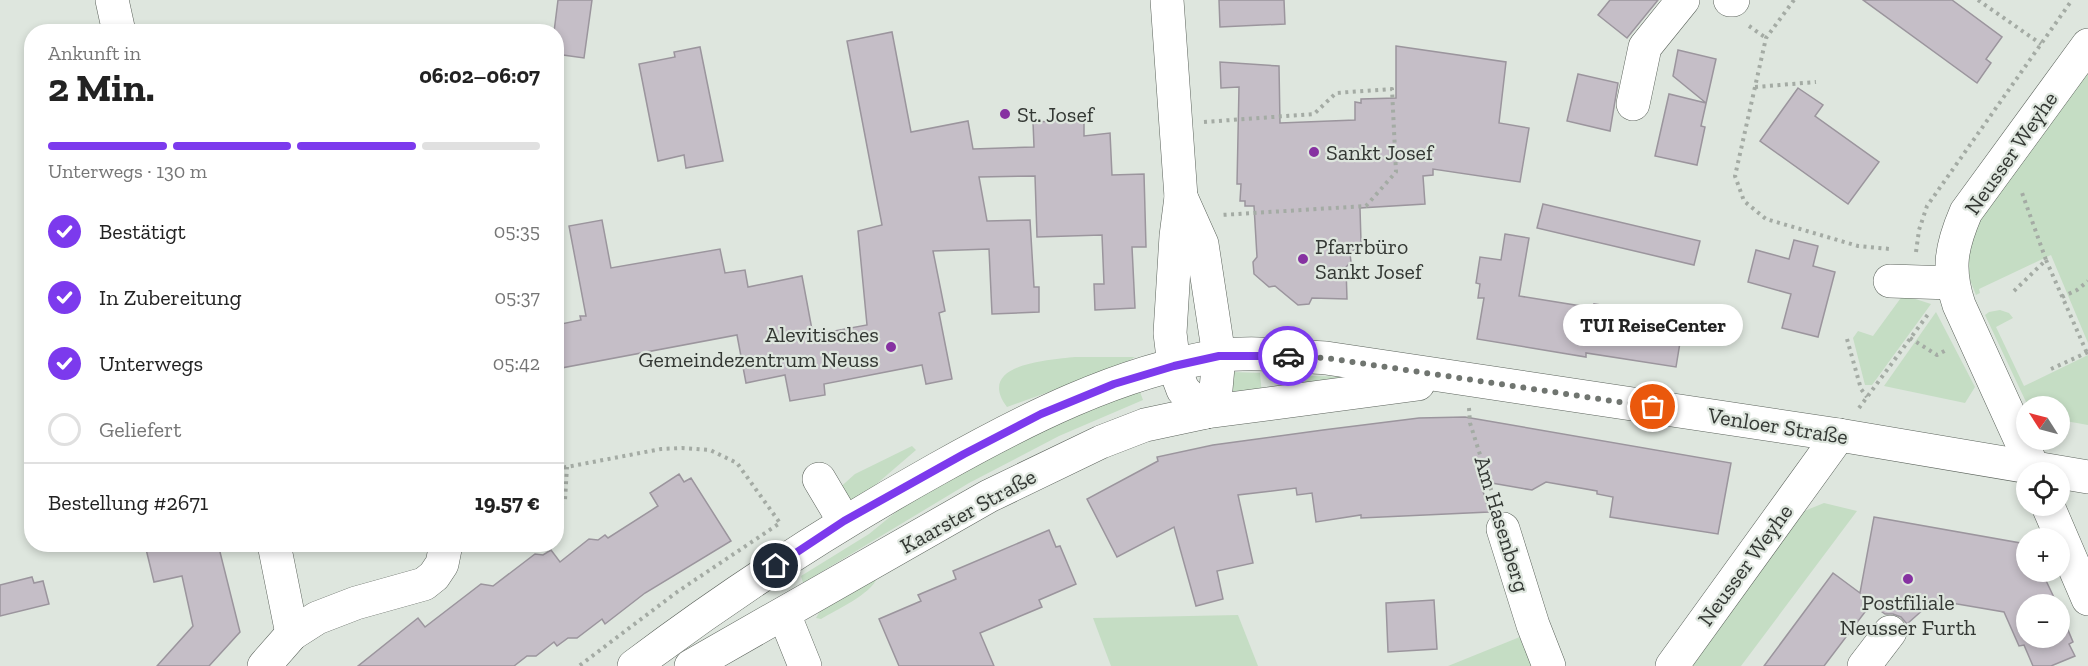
<!DOCTYPE html>
<html lang="de">
<meta charset="utf-8">
<style>
body{margin:0;font-family:"Zilla Slab",serif;background:#f6f6f6;color:#222;height:100vh;display:flex;flex-direction:column;font-size:22px;white-space:nowrap}
*{box-sizing:border-box;margin:0}
p{font-size:20px;color:#767676}
.icon{flex:none;width:33px;height:33px;fill:none;stroke:currentColor;stroke-width:2;stroke-linecap:round;stroke-linejoin:round}
.map{position:relative;flex:1;overflow:hidden}
.drawer{position:absolute;left:24px;top:24px;width:540px;height:528px;display:flex;flex-direction:column;background:#fff;border-radius:24px;box-shadow:0 3px 9px #0003}
.drawer>*{flex:none}
.needle{width:39px;rotate:306deg}
.controls{position:absolute;left:2016px;top:396px;display:grid;gap:12px}
.controls a{display:grid;place-items:center;width:54px;height:54px;border-radius:50%;background:#fff;box-shadow:0 3px 9px #0003;font-size:30px}
.pin{position:absolute;display:grid;place-items:center;width:51px;height:51px;color:#fff;margin:-26px;border:3px solid #fff;border-radius:50%;box-shadow:0 2px 6px #0007}
.courier{position:absolute;display:grid;place-items:center;width:60px;height:60px;margin:-30px;border:4px solid #7c3aed;border-radius:50%;background:#fff;color:#222;box-shadow:0 2px 8px #0007}
.bubble{position:absolute;height:42px;border-radius:21px;background:#fff;box-shadow:0 3px 9px #0003;font-size:20px;font-weight:800;line-height:42px;text-align:center}
.overview em{font-style:normal;font-weight:800}
.overview div{display:flex;flex-direction:column-reverse}
.overview{display:flex;align-items:center;justify-content:space-between;height:102px;padding:0 24px}
h1{font-size:39px;font-weight:800;line-height:45px}
.bar{display:grid;grid-template-columns:repeat(4,1fr);gap:9px 6px;align-content:center;height:72px;padding:0 24px}
.bar i{height:8px;border-radius:4px;background:#e0e0e0}
.bar .active{background:#7c3aed}
.bar p{grid-column:span 4}
.line{display:flex;align-items:center;gap:15px;padding:0 24px;border-top:2px solid #e0e0e0}
.line div{flex:1}
ol{padding:0 24px;list-style:none}
li{display:flex;align-items:center;gap:18px;height:66px}
li p{margin-inline-start:auto}
li .icon{padding:6px;border-radius:50%;background:#7c3aed;color:#fff;stroke-width:4}
li:last-child{color:#767676}
li i{width:33px;height:33px;border:3px solid #e0e0e0;border-radius:50%}
.map>svg:first-child{display:block}
</style>
<div class="map">
<svg width="2088" height="666" viewBox="0 0 2088 666">
<rect width="100%" height="100%" fill="#dee6de"/>
<g fill="#c5ddc4">
<path d="M2088 70V343L2051 255 1979 289 1980 293 1976 295 1970 280 1967 255 1981 217Z"/>
<path d="M1903 295 1931 304 1872 385H1865L1853 338 1858 331 1873 336Z"/>
<path d="M2000 310 2009 313 2013 318 1996 327 2024 386 2088 355V425L2060 420V406H2029L2027 404 1985 315 1989 312Z"/>
<path d="M1936 312 1975 387 1965 403 1884 386Z"/>
<path d="M1075 357H1135L1118 367 1007 407C975 364 1048 360 1075 357Z"/>
<path d="M1232 372 1260 373 1262 395 1233 399Z"/>
<path d="M1280 375 1383 378 1282 393Z"/>
<path d="M1139 389 1143 400 1059 436 969 483 803 583 801 576 869 534 907 503 971 461Z"/>
<path d="M912 446 916 450 866 493 850 501 836 491 855 474Z"/>
<path d="M1824 503 1857 511 1741 666H1685L1802 512Z"/>
<path d="M877 578C871 594 836 610 821 619L816 618 823 606Z"/>
<path d="M1238 615 1258 666H1111L1093 618Z"/>
<path d="M1530 633 1543 666H1448Z"/>
</g>
<g fill="#c5bec7" stroke="#9b959d" stroke-width="1.5">
<path d="M558 0H592L584 58 556 54V32H554Z"/>
<path d="M1219 0H1284L1285 24 1220 27Z"/>
<path d="M1610 0H1658L1627 38 1598 15Z"/>
<path d="M1863 0H1952L2002 37 1986 59 1991 63 1977 83Z"/>
<path d="M892 32 911 132 968 121 973 149 1034 147 1033 122 1084 120V136L1110 133 1112 175 1144 174 1146 247H1132L1135 308 1095 310 1094 284H1104L1102 235 1037 237 1035 176 979 177 987 221 1030 220 1034 287H1039V312L992 314 989 249 933 251 945 311 939 313 952 379 926 384 922 365 824 384 825 395 790 401 785 375 746 383 737 335 556 369V325L581 320 580 316H586L569 226 602 220 611 268 720 249 725 273 745 270 748 287 802 276 813 335 867 325 858 231 882 225 847 41Z"/>
<path d="M1396 46 1506 62 1499 123 1529 128 1520 182 1433 169V175L1423 176 1425 204 1360 208 1361 242 1350 254 1351 262 1346 267 1347 299 1312 298 1309 304 1298 305 1275 286 1269 287 1254 274 1253 262 1257 257 1254 206H1245V201H1240L1241 184H1237L1239 87 1221 88 1220 62 1279 66 1280 123 1355 120V102L1361 103V99L1396 98Z"/>
<path d="M700 47 723 161 686 168 684 155 658 161 639 64 675 57 674 52Z"/>
<path d="M1678 50 1716 59 1701 126 1705 127 1697 165 1655 156 1669 94 1706 103 1673 76Z"/>
<path d="M1578 74 1618 83 1610 131 1567 121Z"/>
<path d="M1798 88 1823 105 1815 116 1879 162 1848 204 1760 141Z"/>
<path d="M1543 204 1700 241 1694 265 1537 228Z"/>
<path d="M1505 234 1529 238 1519 296 1594 308V304L1684 318 1676 367 1586 353V357L1477 339 1484 298H1478L1480 284 1476 283 1480 257 1501 260Z"/>
<path d="M1794 240 1818 246 1813 266 1835 272 1818 337 1782 328 1791 294 1748 282 1756 250 1789 259Z"/>
<path d="M1465 417 1731 463 1718 534 1610 517 1613 497 1597 494V491L1546 482 1532 490 1480 481 1489 512 1361 518V515L1316 522 1312 493 1297 495 1296 488 1238 495 1253 563 1217 571 1223 599 1196 606 1174 527 1117 557 1087 499 1158 461 1157 457 1213 445 1323 430 1419 418Z"/>
<path d="M679 474 684 482 691 478 731 541 645 593 605 624 602 619 577 638H568L557 646 554 642 536 656H527L514 666H358L418 618 425 627 481 584 493 586 535 554 543 555 551 550 560 562 589 539 598 540 605 535 608 538 658 506 650 493Z"/>
<path d="M1874 517 2026 544V572H2042L2057 604H2026V638H2060V611L2073 642 2069 644 2075 656 2051 666H2033L2024 645 2019 646 2004 612 1934 600 1907 624 1901 617 1893 614H1885L1871 604 1824 666H1764L1833 573 1860 593Z"/>
<path d="M1049 530 1056 547 1060 546 1076 584 1039 600 1042 607 980 633 994 666H899L879 619 921 601 918 595 956 579 953 571Z"/>
<path d="M170 544H218L240 632 209 666H157L193 626 182 576 154 582 146 549Z"/>
<path d="M32 577 34 583 43 581 49 604 0 616V585Z"/>
<path d="M1434 600 1437 649 1388 652 1386 603Z"/>
</g>
<g fill="none" stroke-linecap="round" stroke-linejoin="round">
<defs>
<g id="minor">
<path d="M112 0 119 32"/>
<path d="M1730 0H1733"/>
<path d="M1633 104 1645 47 1683 0"/>
<path d="M1890 281 1952 283"/>
<path d="M2035 472 1959 305C1947 269 1951 247 1966 212L2088 45"/>
<path d="M819 479 844 521"/>
<path d="M2048 506 2088 599"/>
<path d="M1503 529 1533 625 1549 666"/>
<path d="M274 544 292 634"/>
<path d="M784 614 805 666"/>
<path d="M264 666 292 634 317 618 356 603 424 584 434 576 442 564 446 544"/>
<path d="M1672 666 1839 435"/>
<path d="M1864 666 1890 632"/>
</g>
<g id="major">
<path d="M1167 0 1181 197 1176 236 1170 333 1174 366 1183 390 1206 412"/>
<path d="M1181 197 1202 244 1219 356 1216 389 1206 412"/>
<path d="M634 666C731 593 831 528 937 469 1024 420 1118 372 1217 356 1252 351 1291 356 1326 358L1839 435 2088 477"/>
<path d="M691 666 989 496 1101 442 1145 425 1206 412 1418 384"/>
</g>
</defs>
<use href="#minor" stroke="#5c635c" stroke-width="34"/>
<use href="#major" stroke="#5c635c" stroke-width="34"/>
<g stroke="#a4aba4" stroke-width="4" stroke-dasharray="3 4.5" stroke-linecap="butt">
<path d="M1794 0 1766 38 1735 176 1744 201 1766 219 1858 246 1890 249"/>
<path d="M1978 0 2041 44"/>
<path d="M1749 26 1766 38"/>
<path d="M1755 87 1816 82"/>
<path d="M1204 122 1314 114 1336 93 1392 89 1396 172 1366 206 1221 215"/>
<path d="M1916 252 1919 230 1927 206 2072 0"/>
<path d="M2046 260 2087 353"/>
<path d="M2014 291 2046 260 2021 190"/>
<path d="M2062 297 2077 290 2088 281"/>
<path d="M1910 338 1937 355 1948 349"/>
<path d="M1847 339 1861 389 1867 397"/>
<path d="M2051 369 2088 352"/>
<path d="M1469 408 1470 423 1495 502"/>
<path d="M1859 408 1929 313"/>
<path d="M556 469 661 449 682 448 710 450 737 463 780 523 677 592 579 666"/>
<path d="M556 511 565 500 567 467"/>
</g>
<use href="#minor" stroke="#fff" stroke-width="33"/>
<use href="#major" stroke="#fff" stroke-width="33"/>
</g>
<g fill="none" stroke-linecap="round" stroke-linejoin="round">
<path stroke="#707570" stroke-width="6" stroke-dasharray="0 10.8" d="M1288 356 1326 358 1653 407"/>
<path stroke="#7c3aed" stroke-width="8" d="M776 566 844 521 964 454 1041 414 1114 384 1174 366 1219 356H1288"/>
</g>
<g fill="#8632a1" stroke="#dee6de" stroke-width="2">
<circle cx="1005" cy="114" r="6"/>
<circle cx="1314" cy="152" r="6"/>
<circle cx="1303" cy="259" r="6"/>
<circle cx="891" cy="347" r="6"/>
<circle cx="1908" cy="579" r="6"/>
</g>
<g text-anchor="middle" dominant-baseline="central" stroke-width="4.5" stroke-linejoin="round" paint-order="stroke">
<g font-size="22" fill="#343834" stroke="#dee6de" text-anchor="start">
<text x="1017" y="114">St. Josef</text>
<text x="1326" y="152">Sankt Josef</text>
<text x="1315" y="246">Pfarrbüro<tspan x="1315" dy="25">Sankt Josef</tspan></text>
<text x="879" y="334" text-anchor="end">Alevitisches<tspan x="879" dy="25">Gemeindezentrum Neuss</tspan></text>
<text x="1908" y="602" text-anchor="middle">Postfiliale<tspan x="1908" dy="25">Neusser Furth</tspan></text>
</g>
<g font-size="22" fill="#343834" stroke="#dee6de">
<text transform="translate(2011 153) rotate(-55)">Neusser Weyhe</text>
<text transform="translate(1778 426) rotate(9)">Venloer Straße</text>
<text transform="translate(968 511) rotate(-29)">Kaarster Straße</text>
<text transform="translate(1502 524) rotate(73)">Am Hasenberg</text>
<text transform="translate(1745 565) rotate(-54)">Neusser Weyhe</text>
</g>
</g>
</svg>
<div class="controls">
<a><svg class="needle" viewBox="-14 -14 28 28"><path d="M0-13l5 13h-10z" fill="#e53935"/><path d="M0 13l5-13h-10z" fill="#767676"/></svg></a>
<a><svg class="icon" aria-label="locate" viewBox="0 0 24 24"><circle cx="12" cy="12" r="6"/><path d="M12 2v4M12 18v4M2 12h4M18 12h4"/></svg></a>
<a>+</a>
<a>−</a>
</div>
<div class="pin" style="left:1653px;top:407px;background:#ea580c"><svg class="icon" aria-label="bag" viewBox="0 0 24 24"><path d="M5 8h14l-1 12H6zM9 8a3 3 0 0 1 6 0"/></svg></div>
<div class="pin" style="left:776px;top:566px;background:#1f2937"><svg class="icon" aria-label="home" viewBox="0 0 24 24"><path d="M3 11l9-7 9 7M6 9v11h12V9"/></svg></div>
<div class="courier" style="left:1288px;top:356px"><svg class="icon" aria-label="car" viewBox="0 0 24 24"><path d="M5 17H2v-5l4-1 3-4h7l3 4 3 1v5h-3M9 17h6M6 11h13"/><circle cx="7" cy="17" r="2"/><circle cx="17" cy="17" r="2"/></svg></div>
<div class="bubble" style="left:1563px;top:304px;width:180px">TUI ReiseCenter</div>
<section class="drawer">
<div class="overview"><div><h1>2 Min.</h1><p>Ankunft in</p></div><em>06:02–06:07</em></div>
<div class="bar"><i class="active"></i><i class="active"></i><i class="active"></i><i></i><p>Unterwegs · 130 m</p></div>
<ol>
<li><svg class="icon" aria-label="check" viewBox="0 0 24 24"><path d="M5 12l5 5 9-10"/></svg>Bestätigt<p>05:35</p></li>
<li><svg class="icon" aria-label="check" viewBox="0 0 24 24"><path d="M5 12l5 5 9-10"/></svg>In Zubereitung<p>05:37</p></li>
<li><svg class="icon" aria-label="check" viewBox="0 0 24 24"><path d="M5 12l5 5 9-10"/></svg>Unterwegs<p>05:42</p></li>
<li><i></i>Geliefert</li>
</ol>
<div class="line" style="height:78px"><div>Bestellung #2671</div><b>19.57 €</b></div>
</section>
</div>
